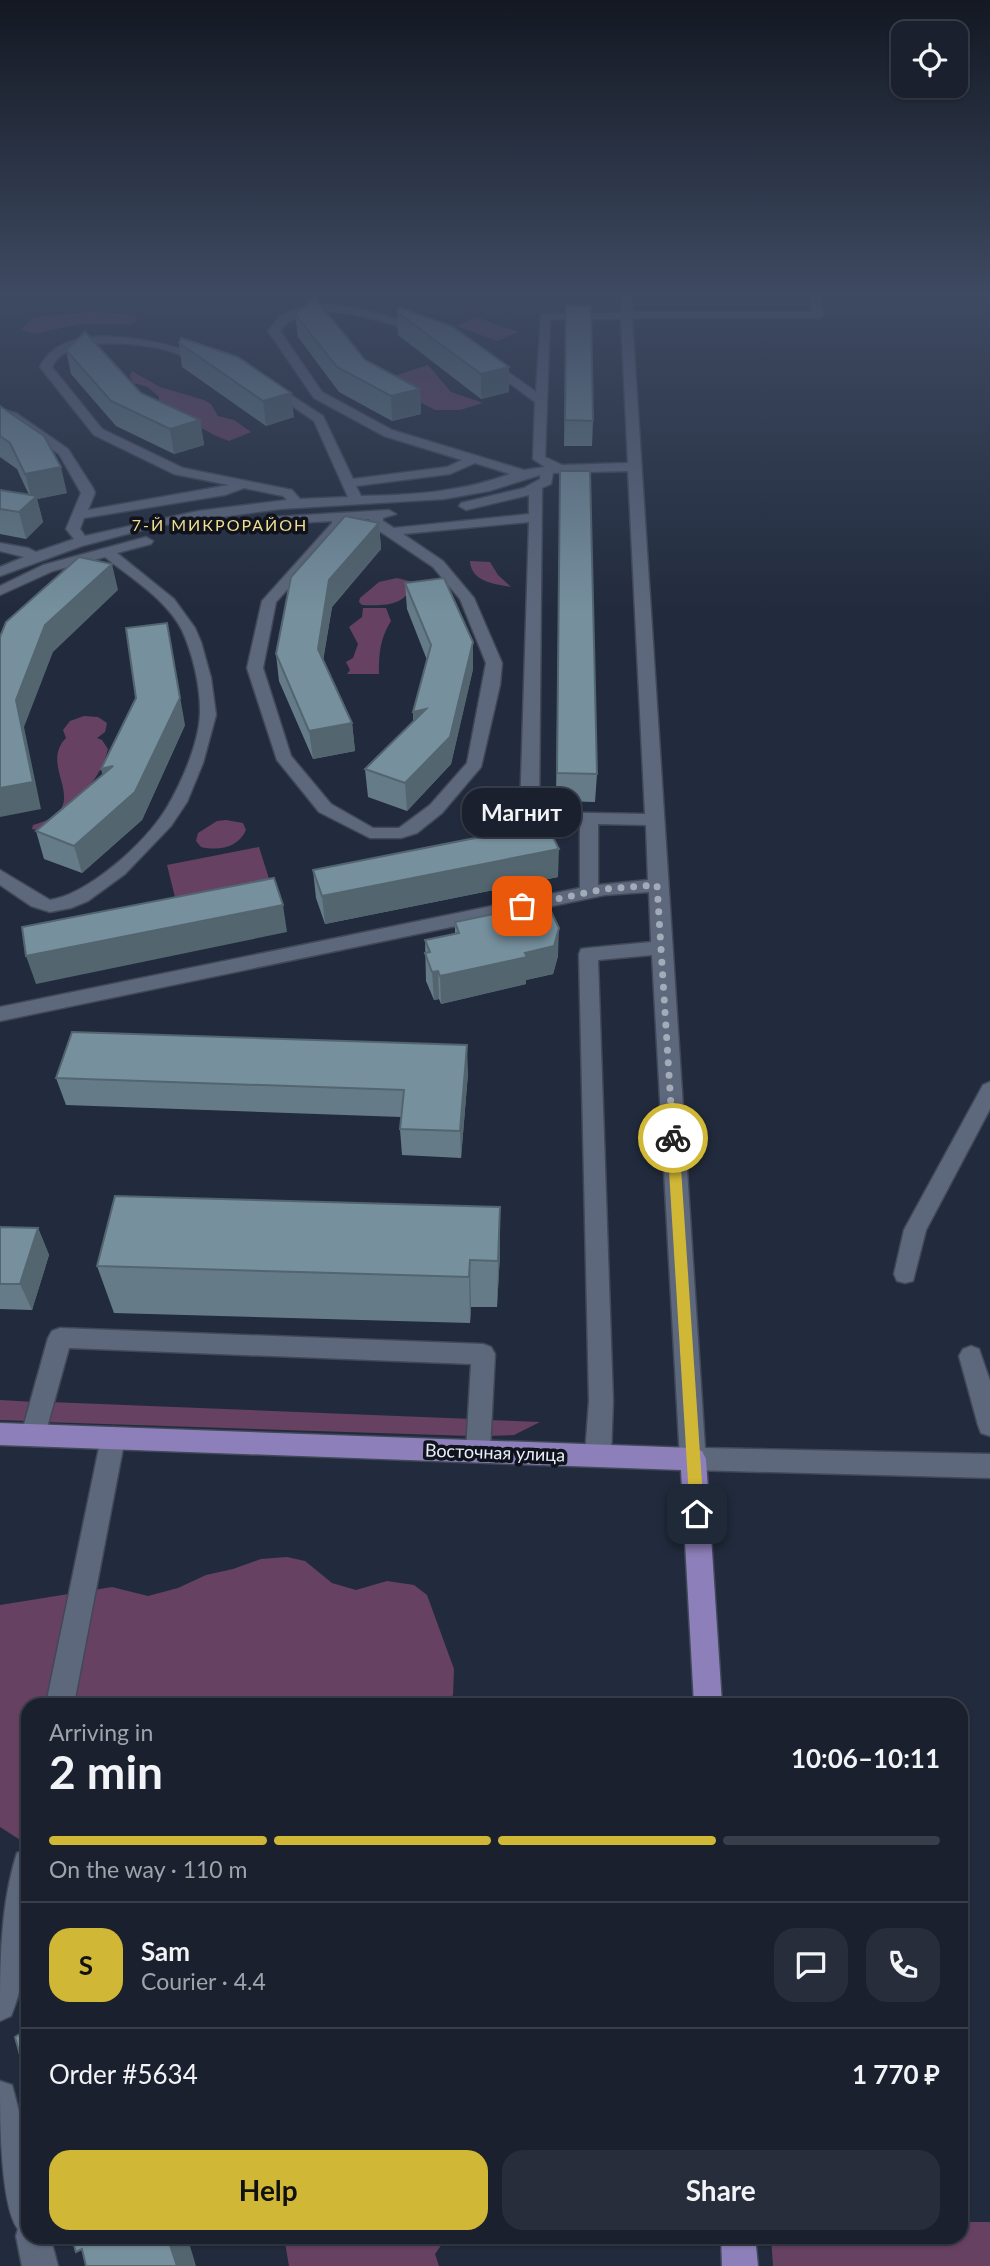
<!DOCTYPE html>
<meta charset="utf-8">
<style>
body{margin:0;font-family:Lato,sans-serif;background:#272d3a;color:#f1f3f6;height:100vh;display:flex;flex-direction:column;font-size:26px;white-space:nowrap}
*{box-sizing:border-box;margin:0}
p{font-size:23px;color:#9fa3aa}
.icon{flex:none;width:38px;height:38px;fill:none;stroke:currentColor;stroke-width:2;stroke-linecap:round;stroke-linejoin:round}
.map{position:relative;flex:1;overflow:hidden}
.sheet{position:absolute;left:21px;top:1698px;width:947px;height:546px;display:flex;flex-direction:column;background:#1a202e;border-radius:21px;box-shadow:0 2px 5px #0004,0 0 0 2px #383e4a}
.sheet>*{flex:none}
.controls{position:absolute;left:891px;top:21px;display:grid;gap:14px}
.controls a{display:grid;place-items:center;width:77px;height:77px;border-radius:14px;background:#1a202e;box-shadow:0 2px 5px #0004,0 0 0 2px #383e4a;font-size:35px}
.pin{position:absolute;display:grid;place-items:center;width:60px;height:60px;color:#fff;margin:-30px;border-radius:14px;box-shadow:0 4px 10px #0006}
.courier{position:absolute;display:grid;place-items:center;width:70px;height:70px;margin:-35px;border:5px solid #d1b736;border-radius:50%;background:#fff;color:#222;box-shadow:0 2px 9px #0007}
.bubble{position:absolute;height:49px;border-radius:21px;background:#1a202e;box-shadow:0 2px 5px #0004,0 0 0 2px #383e4a;font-size:23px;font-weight:700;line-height:49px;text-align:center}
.head em{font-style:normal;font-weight:700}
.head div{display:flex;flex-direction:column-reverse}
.head{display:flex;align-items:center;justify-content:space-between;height:119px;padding:0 28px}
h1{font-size:46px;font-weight:700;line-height:52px}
.bar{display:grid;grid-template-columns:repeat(4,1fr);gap:10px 7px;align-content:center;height:84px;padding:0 28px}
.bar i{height:9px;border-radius:5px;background:#383e4a}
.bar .on{background:#d1b736}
.bar p{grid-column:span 4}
.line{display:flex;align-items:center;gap:18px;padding:0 28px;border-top:2px solid #383e4a}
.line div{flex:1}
.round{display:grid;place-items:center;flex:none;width:74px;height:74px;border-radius:21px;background:#272d3a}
.action{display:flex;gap:14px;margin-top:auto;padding:14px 28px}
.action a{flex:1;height:80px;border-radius:21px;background:#d1b736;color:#111;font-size:28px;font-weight:700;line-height:80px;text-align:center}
.action a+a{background:#272d3a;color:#f1f3f6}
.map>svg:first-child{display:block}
</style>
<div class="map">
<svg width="990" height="2266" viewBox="0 0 990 2266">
<rect width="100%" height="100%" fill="#222b3d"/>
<g fill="#674162">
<path d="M87 312 134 314 137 321 131 324H80L33 334 21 329 34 317Z"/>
<path d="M476 317 518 332 497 341 456 326Z"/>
<path d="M428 365 451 392 483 403 460 410H435L379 381Z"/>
<path d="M132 371 160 387 204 400 211 404 218 416 234 420 251 432 229 441 216 436 158 404 159 397 148 387 133 383 130 376Z"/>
<path d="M470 561 490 562 498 575 511 587C495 584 471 582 470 561Z"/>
<path d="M397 578 413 582C407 606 384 606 362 605L359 602 360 598 379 582Z"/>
<path d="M363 608H386L391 621C380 639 379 653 379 674H347L350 670 346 662 353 658 358 644 349 627 362 617Z"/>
<path d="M84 716 98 717 107 723 105 732 97 738 102 740 108 749C98 789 69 805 38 830L32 829 33 825C98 807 36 768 66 738L63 730 70 721Z"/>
<path d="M226 820 243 823 246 830C238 848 219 851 201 847L196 841 198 833 217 821Z"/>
<path d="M259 847 270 882 176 901 167 865Z"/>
<path d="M0 1400 35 1402 29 1421 0 1420Z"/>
<path d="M50 1402 472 1419 471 1436 44 1422Z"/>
<path d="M487 1420 540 1422 514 1435 487 1436Z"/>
<path d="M287 1557 305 1561 332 1583 356 1590 387 1581 414 1585 427 1595 454 1669 453 1695 446 1704H28V1845L0 1827V1605L112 1587 148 1596 178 1588 206 1575 233 1569 261 1559Z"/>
<path d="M961 2222H990V2266H773L771 2237 961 2236Z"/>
<path d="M284 2237V2236L447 2237 435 2254 439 2266H289Z"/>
</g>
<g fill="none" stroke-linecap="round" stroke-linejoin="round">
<defs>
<g id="minor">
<path d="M623 295H633L632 312H812L810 295H820L823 315 818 318H632L705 1448 990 1454V1478L693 1470 684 1467 680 1459 652 955 598 960 613 1401 611 1455 607 1463 598 1466 589 1463 585 1455 589 1401 579 954 581 949 588 948 651 942 649 892 605 895 0 1021V1007L580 888V823L535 822 520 813 529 522 403 534 443 561 474 598 502 663 500 685 481 767 442 813 417 833 401 838H370L319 812 277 760 247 668 262 601 332 523V521L278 524 271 520 273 517 389 510 396 514 383 518V521L394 528 529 514V495L466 510 459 506 461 503 524 488 540 479V475L489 491 444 499 280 509 157 526 82 546 0 576V567L24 557 0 551V543L28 548 36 552 74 539 66 529 81 493 59 454 8 419 0 417V409L16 413 68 449 93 488 95 493 88 510 229 485 174 474 94 435 40 367C64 315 167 342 209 358V362L205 363C191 360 178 353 163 349 134 343 66 335 52 367L102 429 183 468 292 490 300 499 348 497 314 421 266 388V384H274L323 416 353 479 447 467 462 460 384 436 314 398 268 331C273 325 277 318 283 314 321 292 389 315 428 329V333L424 334C385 324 309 291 280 331L322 392 392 430 524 470 545 467 533 459 535 402 481 362 491 360 536 392 541 314 621 313ZM550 319H621L628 463 562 465 545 457ZM475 463 510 474C461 492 413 495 361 496L356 486 450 474ZM628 471 645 814 539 812 542 488 551 484 553 473ZM244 488 283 496 287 500 198 511 85 536 80 529 84 518 225 495ZM369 519 372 526 433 567 460 599 486 663 467 763 430 805 399 828H373L331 804 291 756 263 668 276 602 344 527 346 520ZM598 824 646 825 648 880 598 885Z"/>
<path d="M146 537 153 541 151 544 117 553 174 599 195 628 201 642 211 678 216 715 203 763 187 802 171 826 125 874 88 901 71 908 50 912 31 906 0 885V870L50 900C89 894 145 843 166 809 181 784 199 744 200 714 201 688 193 654 182 630 166 599 131 578 105 557L53 571 0 595V586L43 565Z"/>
<path d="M990 1082V1109L926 1230 913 1281 905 1283 897 1281 894 1274 904 1230 983 1085Z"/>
<path d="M60 1328 483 1344 491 1347 495 1354 490 1451 487 1459 478 1462 469 1459 466 1451 471 1364 69 1348 45 1435 42 1443 33 1446 24 1443 21 1435 48 1338 52 1331Z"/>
<path d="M971 1346 979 1349 990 1381V1436L981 1433 978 1425 959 1356 963 1349Z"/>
<path d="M113 1427 122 1430 125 1438 74 1704H46L101 1438 104 1430Z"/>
<path d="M28 1849C28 1904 33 1964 11 2016L0 2021C0 1965 0 1906 17 1853Z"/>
<path d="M0 2081 12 2085 28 2145V2236H50L58 2266H22L16 2236 18 2229C0 2206 0 2114 0 2081Z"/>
</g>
<g id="major">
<path d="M0 1423 693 1448 702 1451 706 1459 722 1704H694L681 1470 0 1445Z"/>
<path d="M721 2236H755L758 2266H722Z"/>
</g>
</defs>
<use href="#minor" stroke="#414857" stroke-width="3"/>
<use href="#major" stroke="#414857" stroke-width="3"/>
<use href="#minor" fill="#5e687d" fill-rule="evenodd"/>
<use href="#major" fill="#8d80ba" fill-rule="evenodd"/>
</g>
<g fill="#657c88">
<path d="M566 305 593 421 592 446H564Z"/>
<path d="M397 312 509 367V392L481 399 398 335Z"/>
<path d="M295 314 365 360 420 389 421 414 392 421 339 392 298 337Z"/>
<path d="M179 343 294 417 266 426 182 367Z"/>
<path d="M66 350 141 393 200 420 204 445 174 454 116 426 71 374Z"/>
<path d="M0 406 67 493 37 499 43 522 26 539 0 534V490L29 495 17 469 0 457Z"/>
<path d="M560 471 597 774 595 802 556 801Z"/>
<path d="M379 523 381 549 332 607 323 661 352 723 355 751 313 759 279 681 276 654Z"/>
<path d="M405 583 473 669 451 764 407 811 368 797 365 769 413 722V712L427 660 407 609Z"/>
<path d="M185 725 142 820 82 873 44 859 36 831Z"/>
<path d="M313 870 558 877 325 924 316 898Z"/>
<path d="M455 922 558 956 553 974 526 980V984L441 1004 439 999 434 1000 426 981 425 940 455 934Z"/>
<path d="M468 1073 461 1158 402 1155 400 1129 401 1117 66 1105 56 1078Z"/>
<path d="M0 1227 38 1228 49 1255 32 1310 0 1309Z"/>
<path d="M500 1254 497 1307H471L470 1323 114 1313 97 1266Z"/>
</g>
<g fill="#53656f">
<path d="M509 367V392L481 399V374Z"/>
<path d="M420 389 421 414 392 421 391 396Z"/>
<path d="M291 393 294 417 266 426 263 401Z"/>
<path d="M200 420 204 445 174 454 170 429Z"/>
<path d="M61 467 67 493 37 499 43 522 26 539 19 512 32 500 25 474Z"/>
<path d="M379 523 381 549 332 607 320 677 318 649 329 580Z"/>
<path d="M112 564 118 590 53 652 24 727 41 809 0 817V788L16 700 45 625Z"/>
<path d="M167 623 185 725 142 820 82 873 74 846 135 792Z"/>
<path d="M473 642V669L451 764 407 811 405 783Z"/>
<path d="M426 709 414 739 413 712Z"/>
<path d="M352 723 355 751 313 759 309 731Z"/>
<path d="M113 766 108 796 101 769Z"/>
<path d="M559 849 558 877 325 924 322 896Z"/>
<path d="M283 905 287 932 36 984 26 956Z"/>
<path d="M559 928 558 956 553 974 526 980V984L441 1004 440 976 525 953Z"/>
<path d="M438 971 439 999 434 1000 432 972Z"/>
<path d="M467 1045 468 1073 461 1158 460 1131Z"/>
<path d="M500 1207V1254L497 1307 498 1261Z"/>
<path d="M38 1228 49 1255 32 1310 20 1284Z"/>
<path d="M470 1260 471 1307 470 1323 469 1277Z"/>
<path d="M167 2236H187L196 2266H177Z"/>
</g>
<g fill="#76909e" stroke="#53656f" stroke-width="2">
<path d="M315 298 365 360 420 389 391 396 337 367 295 314Z"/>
<path d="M566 305 591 306 593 421 565 420Z"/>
<path d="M399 307 453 327 509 367 481 374 397 312Z"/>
<path d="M85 332 141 393 200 420 170 429 111 401 66 350Z"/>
<path d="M181 338 238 357 291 393 263 401 179 343Z"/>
<path d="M0 406 44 436 61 467 25 474 10 443 0 436Z"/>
<path d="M560 471H590L597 774 557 773Z"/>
<path d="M0 490 37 496 19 512 0 509Z"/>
<path d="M345 516 379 523 329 580 318 649 352 723 309 731 276 654 291 577Z"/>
<path d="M79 557 112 564 45 625 16 700 33 782 0 788V637L6 622Z"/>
<path d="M444 578 473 642 450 737 405 783 365 769 426 709 413 712 431 645 405 583Z"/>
<path d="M167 623 180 698 135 792 74 846 36 831 113 766 101 769 136 698 126 628Z"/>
<path d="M546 824 559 849 322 896 313 870Z"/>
<path d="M274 878 283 905 26 956 22 927Z"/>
<path d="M547 903 559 928 554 946 525 953 527 957 440 976 438 971 432 972 425 953 430 952 425 940 459 933 455 922Z"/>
<path d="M72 1032 467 1045 460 1131 400 1129 404 1090 56 1078Z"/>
<path d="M115 1196 500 1207 498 1261 470 1260 469 1277 97 1266Z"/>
<path d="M0 1227 38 1228 20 1284H0Z"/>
<path d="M28 2029V2084L15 2037Z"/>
<path d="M71 2236H167L177 2266H86L82 2249 76 2252Z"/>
</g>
<linearGradient id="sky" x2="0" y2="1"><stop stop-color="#131822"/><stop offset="0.48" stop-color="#3e4a62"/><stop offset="1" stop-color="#3e4a62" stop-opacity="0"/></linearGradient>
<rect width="990" height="612" fill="url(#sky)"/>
<path fill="#d1b736" d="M673 1133 679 1138 704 1514 697 1520 690 1514 667 1138Z"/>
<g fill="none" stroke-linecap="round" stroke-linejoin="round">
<path stroke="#a3aab8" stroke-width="7" stroke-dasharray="0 12.6" d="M522 906 605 889 657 885 673 1138"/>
</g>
<g text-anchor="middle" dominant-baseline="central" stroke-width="7" stroke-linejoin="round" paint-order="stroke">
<g font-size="16" letter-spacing="2" fill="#f0df91" stroke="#10131c">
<text x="220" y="524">7-Й МИКРОРАЙОН</text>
</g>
<g font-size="18" fill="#e8eefa" stroke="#10131c">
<text transform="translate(495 1452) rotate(2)">Восточная улица</text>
</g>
</g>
</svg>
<div class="controls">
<a><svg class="icon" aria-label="locate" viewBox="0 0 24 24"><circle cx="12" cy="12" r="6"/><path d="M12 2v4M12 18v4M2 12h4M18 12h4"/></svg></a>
</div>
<div class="pin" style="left:522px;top:906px;background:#ea580c"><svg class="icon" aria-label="bag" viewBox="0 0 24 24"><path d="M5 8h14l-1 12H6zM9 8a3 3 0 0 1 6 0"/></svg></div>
<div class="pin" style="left:697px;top:1514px;background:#1f2937"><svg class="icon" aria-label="home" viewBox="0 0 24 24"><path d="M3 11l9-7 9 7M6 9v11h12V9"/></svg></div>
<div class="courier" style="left:673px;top:1138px"><svg class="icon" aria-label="bike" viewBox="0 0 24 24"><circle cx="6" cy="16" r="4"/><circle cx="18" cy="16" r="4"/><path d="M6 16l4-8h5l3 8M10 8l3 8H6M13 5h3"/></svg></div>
<div class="bubble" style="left:462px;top:788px;width:119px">Магнит</div>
<section class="sheet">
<div class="head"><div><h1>2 min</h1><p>Arriving in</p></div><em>10:06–10:11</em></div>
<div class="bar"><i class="on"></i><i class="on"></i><i class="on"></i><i></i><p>On the way · 110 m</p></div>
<div class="line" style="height:126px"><b class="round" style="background:#d1b736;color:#111">S</b><div><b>Sam</b><p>Courier · 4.4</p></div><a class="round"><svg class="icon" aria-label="chat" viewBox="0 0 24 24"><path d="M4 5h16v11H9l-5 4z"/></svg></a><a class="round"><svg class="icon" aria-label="phone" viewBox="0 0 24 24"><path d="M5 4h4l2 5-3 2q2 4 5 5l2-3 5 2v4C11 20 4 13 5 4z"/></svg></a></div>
<div class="line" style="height:91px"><div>Order #5634</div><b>1 770 ₽</b></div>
<div class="action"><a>Help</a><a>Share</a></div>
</section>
</div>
